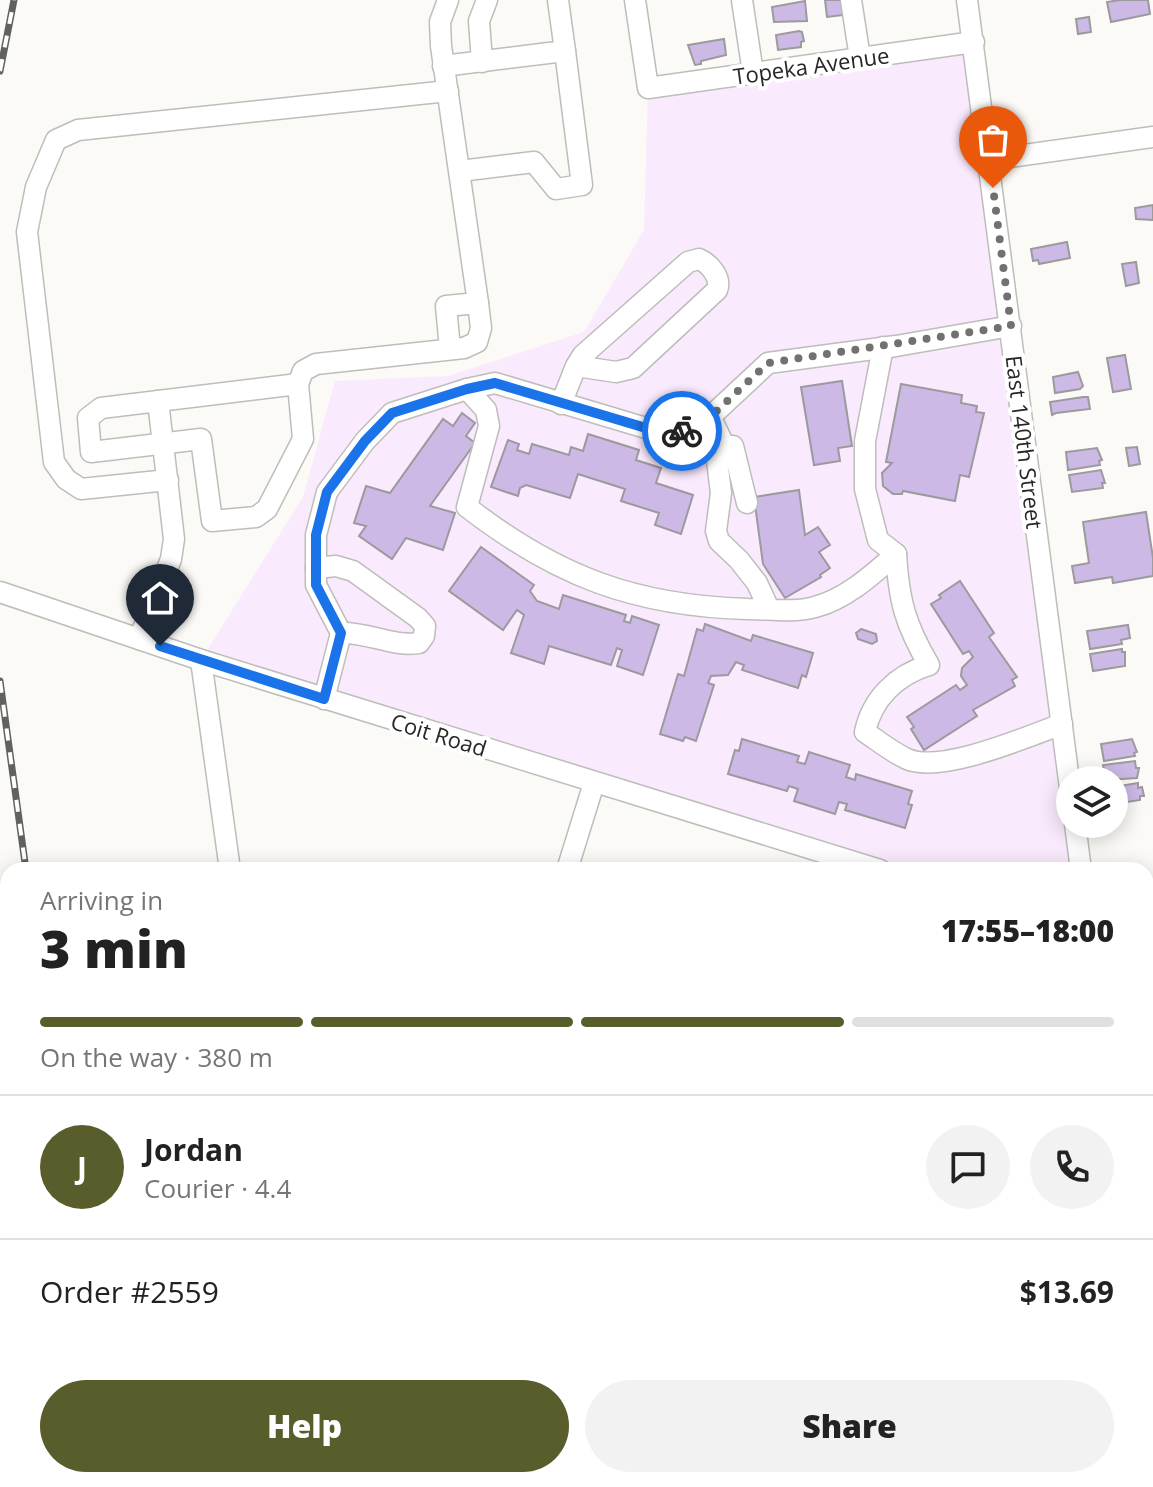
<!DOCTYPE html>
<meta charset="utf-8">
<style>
body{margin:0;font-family:"Open Sans",sans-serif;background:#f2f2f2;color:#222;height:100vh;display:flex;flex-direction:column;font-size:30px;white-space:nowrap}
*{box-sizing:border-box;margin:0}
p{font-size:26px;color:#767676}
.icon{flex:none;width:44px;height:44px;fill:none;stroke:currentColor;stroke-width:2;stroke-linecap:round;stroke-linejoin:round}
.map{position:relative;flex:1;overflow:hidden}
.sheet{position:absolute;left:0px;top:862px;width:1154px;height:626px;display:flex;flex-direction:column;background:#fff;border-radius:24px 24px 0 0;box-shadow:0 4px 20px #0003}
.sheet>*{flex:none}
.fabs{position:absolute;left:1056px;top:766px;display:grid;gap:16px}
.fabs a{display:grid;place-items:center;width:72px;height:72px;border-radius:50%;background:#fff;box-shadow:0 4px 20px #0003;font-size:40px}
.pin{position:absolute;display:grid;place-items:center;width:68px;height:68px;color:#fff;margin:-82px -34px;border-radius:50% 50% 50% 0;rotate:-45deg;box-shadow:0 0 8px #0007}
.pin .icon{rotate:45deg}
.courier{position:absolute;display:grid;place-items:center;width:80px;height:80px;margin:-40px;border:6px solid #1a73e8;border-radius:50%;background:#fff;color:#222;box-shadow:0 2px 10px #0007}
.summary em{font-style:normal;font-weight:800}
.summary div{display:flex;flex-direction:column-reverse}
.summary{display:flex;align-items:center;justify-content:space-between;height:136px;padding:0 40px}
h1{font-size:52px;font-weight:800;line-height:60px}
.bar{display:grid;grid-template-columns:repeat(4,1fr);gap:12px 8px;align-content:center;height:96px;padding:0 40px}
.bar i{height:10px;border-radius:6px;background:#e0e0e0}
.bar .current{background:#595d2b}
.bar p{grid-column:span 4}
.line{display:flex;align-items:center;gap:20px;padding:0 40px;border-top:2px solid #e0e0e0}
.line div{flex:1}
.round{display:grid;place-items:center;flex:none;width:84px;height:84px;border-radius:42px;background:#f2f2f2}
.primary-button{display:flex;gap:16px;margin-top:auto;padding:16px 40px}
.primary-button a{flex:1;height:92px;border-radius:48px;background:#595d2b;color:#fff;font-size:32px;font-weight:800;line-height:92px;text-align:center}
.primary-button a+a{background:#f2f2f2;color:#222}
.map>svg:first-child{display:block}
</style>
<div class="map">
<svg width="1153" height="1487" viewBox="0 0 1153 1487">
<rect width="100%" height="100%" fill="#fbfaf7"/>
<path fill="#faeafd" d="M974 42 1070 788V824L1081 870H880L201 660 303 497 335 381 448 376 584 332 644 230 648 88Z"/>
<g fill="#ccb9e6" stroke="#9b9a9d" stroke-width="2">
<path d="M825 0H841L844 15 827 17Z"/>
<path d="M1120 0H1148L1150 14 1111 22 1107 2Z"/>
<path d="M805 1 807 21 774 22 772 7Z"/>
<path d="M1089 17 1091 32 1078 34 1076 19Z"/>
<path d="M799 31 802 32 804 41 801 42V47L778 50 776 35Z"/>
<path d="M724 39 726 55 701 61V64L695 65 688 45Z"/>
<path d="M1153 205V220L1136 219 1135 208Z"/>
<path d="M1067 242 1070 258 1039 264 1038 260 1033 261 1031 249Z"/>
<path d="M1136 262 1139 283 1126 286 1122 264Z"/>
<path d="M1125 355 1131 389 1113 392 1107 358Z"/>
<path d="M1078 372 1083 386 1080 389 1055 393 1053 377Z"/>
<path d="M842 381 852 446 838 448 840 461 814 465 801 387Z"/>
<path d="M901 384 962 395 961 403 977 406 976 412 984 413 969 477 960 475 955 501 903 491 902 494H893L883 486 882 473 892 463 886 462Z"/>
<path d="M1083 397H1088L1090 409 1056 413 1052 415 1050 402Z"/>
<path d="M462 413 475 423 466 436 475 443 430 506 455 513 443 550 406 538 392 559 359 536 366 526 354 523 366 486 390 493 443 419 453 426Z"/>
<path d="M588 434 639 450 636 460 661 468 656 483 693 495 681 534 655 525 659 513 621 501 625 489 578 474 570 498 526 485 520 488 518 496 491 487 508 440 519 444 517 450 529 454 532 444 569 455 571 447 583 451Z"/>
<path d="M1137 447 1140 464 1129 466 1126 448Z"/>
<path d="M1097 448 1102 460 1099 461 1100 465 1068 470 1066 452Z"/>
<path d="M1101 470 1105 483H1102L1103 488 1072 492 1069 475Z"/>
<path d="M799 490 805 535 818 527 830 545 819 552 830 568 820 575 821 577 785 598 763 564 754 497Z"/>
<path d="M1146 512 1153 558V576L1113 583 1112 577 1075 583 1072 566 1089 563 1083 522Z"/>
<path d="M481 547 534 585 530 591 537 601 559 609 563 595 626 615 624 621 630 623 632 616 659 625 643 675 617 666 622 650 617 648 611 665 549 646 544 664 511 653 524 615 517 610 503 630 449 591Z"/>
<path d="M960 581 994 633 989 637 1017 677 1012 680 1015 686 973 710 977 716 924 750 911 729 914 727 907 717 956 685 960 690 967 685 961 676 962 668 973 657 969 651 963 654 931 604 941 598 939 595Z"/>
<path d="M705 624 751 641 753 635 813 653 806 677 802 675 798 688 742 670 744 665 736 662 728 675 711 676 708 683 714 685 696 741 685 737 683 741 660 734 678 674 684 676 697 629 703 631Z"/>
<path d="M1128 625 1130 638 1121 640 1122 644 1090 649 1087 631Z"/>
<path d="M861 629 876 634 877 641 872 644 858 639 856 633Z"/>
<path d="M1122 649V652H1125V666L1093 671 1090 654Z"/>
<path d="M742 739 799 756 797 762 805 764 809 752 850 765 846 777 855 780 856 774 912 791 908 804 912 805 905 828 845 810 847 804 839 802 835 814 794 801 798 789 789 786 787 791 728 774 735 750 739 751Z"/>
<path d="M1132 739 1137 752 1134 753 1135 756 1104 761 1101 744Z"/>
<path d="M1135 761 1136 768H1139L1137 778 1106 780 1103 765Z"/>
<path d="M1138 783V788L1142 787 1144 796H1140V800L1114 804V787Z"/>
<path d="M829 1480H893L915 1487H824Z"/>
</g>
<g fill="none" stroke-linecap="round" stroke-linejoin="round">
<defs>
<g id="minor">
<path d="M635 0 648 88 974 42"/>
<path d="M742 0 753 73"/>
<path d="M851 0 860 58"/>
<path d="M967 0 1070 788"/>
<path d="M482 62 479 21 487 0"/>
<path d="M443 66 565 51 558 0"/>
<path d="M989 160 1153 137"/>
<path d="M460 171 534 162 556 189 582 185 565 51"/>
<path d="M883 347 865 441V489L878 540 896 554C899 601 905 624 929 665 896 675 872 699 865 732 878 741 892 752 907 759 941 774 1026 737 1062 724"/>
<path d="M450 349 446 306 478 303"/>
<path d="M298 384 101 408 88 418 91 452 201 439 212 521 256 517 267 509 303 439 298 384 303 371 316 364 464 348 477 342 481 328 478 303 441 46 440 22 448 0"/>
<path d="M467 389 486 410 489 426 467 507C556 576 635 606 748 609 769 609 795 613 815 607 846 599 872 575 896 554"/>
<path d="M561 404 576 366 583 355 688 262 699 259C710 264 722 278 717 290L633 368 616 372 576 366"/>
<path d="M710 416 725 447 716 452 721 493 716 531 719 541 739 560 757 583 769 609"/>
<path d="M725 447 733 446 747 503"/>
<path d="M168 480 81 489 66 479 54 462 27 232 36 187 56 140 78 130 448 91"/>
<path d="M316 568 336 566 353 571 418 618 425 626 424 636 419 643C393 647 368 632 341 633"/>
<path d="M0 592 201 660 880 870"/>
<path d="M139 639 171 559 174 539 158 401"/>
<path d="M201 660 230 870"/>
<path d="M324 699 341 633 316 585V535L327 492 365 441 392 413 467 389 495 383 646 428 694 432 768 363 896 346 1011 326"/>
<path d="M1075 824 1081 870"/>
<path d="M567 870 594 783"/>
<path d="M1146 946 1153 948"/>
<path d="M1146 973 1153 975"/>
<path d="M1146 1037 1153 1039"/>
<path d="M1148 1074 1150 1067"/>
<path d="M1147 1130 1153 1103"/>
<path d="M1146 1199 1153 1189"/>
<path d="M1146 1221 1152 1227 1153 1237"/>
<path d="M1146 1276 1153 1275"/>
<path d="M1146 1381 1153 1385"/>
<path d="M931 1480 951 1487"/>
<path d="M1058 1480 1068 1487"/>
<path d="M313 1483 330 1487"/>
<path d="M378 1487 380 1480"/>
<path d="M816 1487 821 1480"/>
</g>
</defs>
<use href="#minor" stroke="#bdbdb9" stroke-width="23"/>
<use href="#minor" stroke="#fff" stroke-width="20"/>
<defs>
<g id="rail">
<path d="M0 71 14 0"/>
<path d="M0 681 26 870"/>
<path d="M111 1480 112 1487"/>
</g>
</defs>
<use href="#rail" stroke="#61615f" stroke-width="7"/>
<use href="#rail" stroke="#fff" stroke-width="4" stroke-dasharray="12" stroke-linecap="butt"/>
</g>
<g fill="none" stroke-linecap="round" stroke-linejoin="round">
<path stroke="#71716f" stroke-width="8" stroke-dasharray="0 14.4" d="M682 431 694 432 768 363 1011 326 993 188"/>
<path stroke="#1a73e8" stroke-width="10" d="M160 646 324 699 341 633 316 585V535L327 492 365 441 392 413 467 389 495 383 646 428 682 431"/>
</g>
<g text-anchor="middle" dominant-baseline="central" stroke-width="8" stroke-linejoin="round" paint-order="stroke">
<g font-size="22" fill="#272726" stroke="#fff">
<text transform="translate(811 65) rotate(-8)">Topeka Avenue</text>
<text transform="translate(1025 442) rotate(83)">East 140th Street</text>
<text transform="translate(439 734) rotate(17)">Coit Road</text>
</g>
</g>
</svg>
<div class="fabs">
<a><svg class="icon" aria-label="layers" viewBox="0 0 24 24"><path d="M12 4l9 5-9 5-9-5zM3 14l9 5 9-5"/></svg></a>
</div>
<div class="pin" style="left:993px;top:188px;background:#ea580c"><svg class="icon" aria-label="bag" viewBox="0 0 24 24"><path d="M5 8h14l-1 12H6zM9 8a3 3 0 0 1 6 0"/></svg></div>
<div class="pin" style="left:160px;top:646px;background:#1f2937"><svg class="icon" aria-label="home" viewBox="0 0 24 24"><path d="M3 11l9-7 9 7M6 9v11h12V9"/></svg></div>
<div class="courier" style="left:682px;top:431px"><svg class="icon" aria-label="bike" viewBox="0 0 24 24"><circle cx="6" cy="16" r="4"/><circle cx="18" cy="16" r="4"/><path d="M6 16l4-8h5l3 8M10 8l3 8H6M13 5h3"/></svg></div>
<section class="sheet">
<div class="summary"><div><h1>3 min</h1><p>Arriving in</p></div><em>17:55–18:00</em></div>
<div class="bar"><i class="current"></i><i class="current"></i><i class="current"></i><i></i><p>On the way · 380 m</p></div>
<div class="line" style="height:144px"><b class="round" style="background:#595d2b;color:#fff">J</b><div><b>Jordan</b><p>Courier · 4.4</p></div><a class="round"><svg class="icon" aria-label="chat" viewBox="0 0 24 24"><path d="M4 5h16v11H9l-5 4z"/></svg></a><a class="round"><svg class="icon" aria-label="phone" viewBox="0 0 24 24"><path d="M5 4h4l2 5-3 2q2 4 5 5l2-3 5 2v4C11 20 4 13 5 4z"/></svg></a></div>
<div class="line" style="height:104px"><div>Order #2559</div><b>$13.69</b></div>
<div class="primary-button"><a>Help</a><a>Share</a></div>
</section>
</div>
